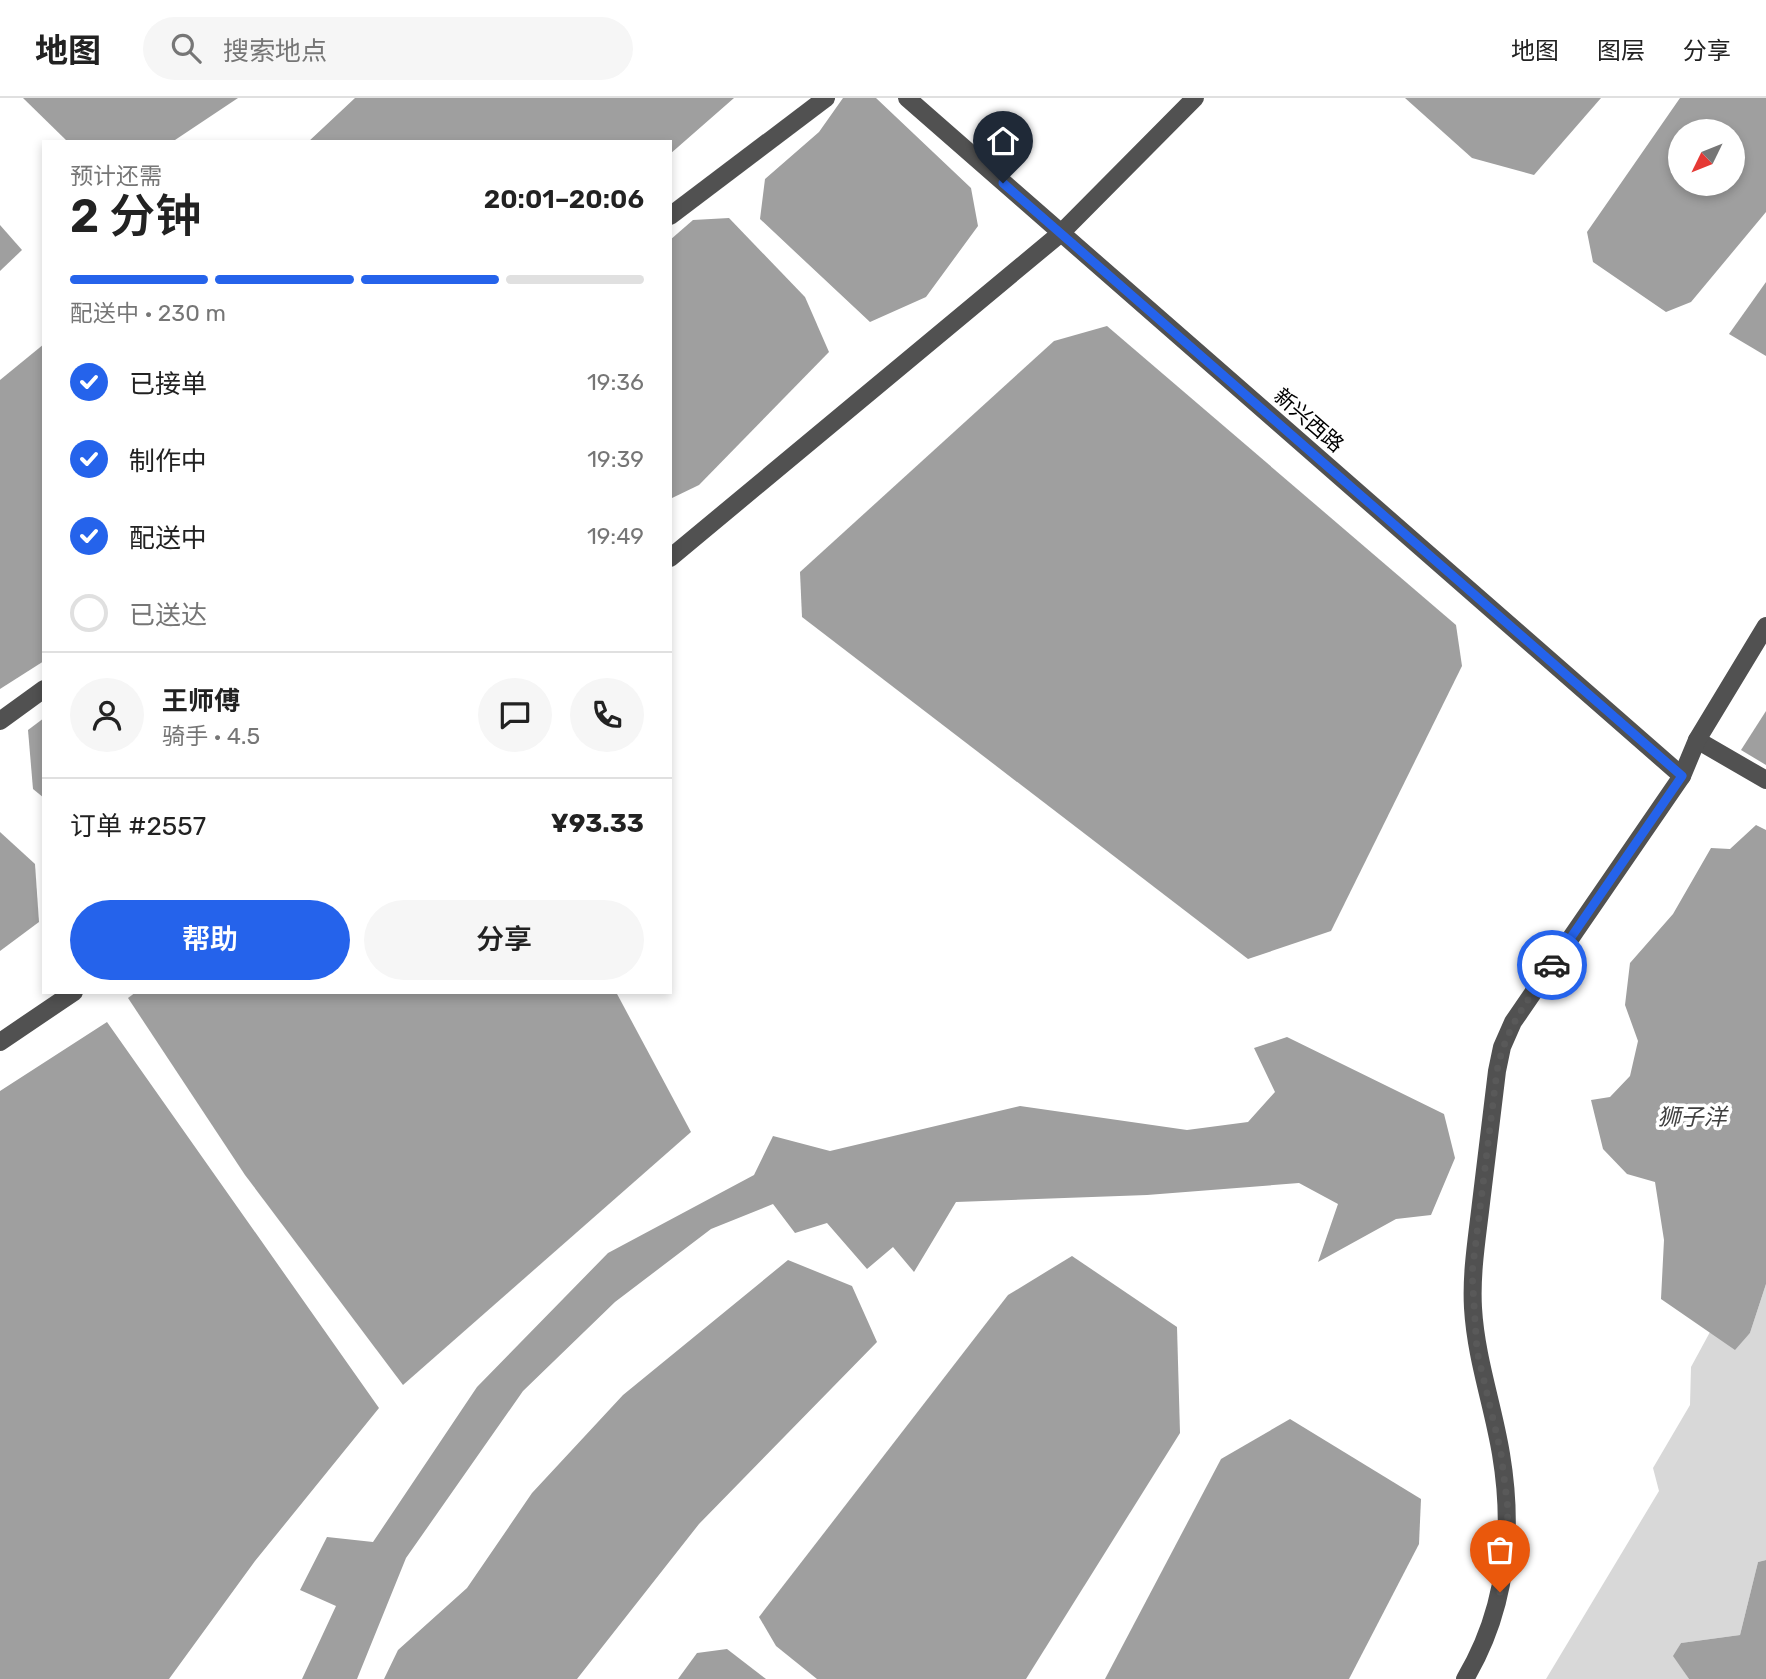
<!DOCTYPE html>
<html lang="zh">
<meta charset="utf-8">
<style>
body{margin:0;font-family:Rubik,"Noto Sans SC",sans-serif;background:#f6f6f6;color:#222;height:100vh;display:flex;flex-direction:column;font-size:26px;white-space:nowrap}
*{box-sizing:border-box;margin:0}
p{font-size:23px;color:#767676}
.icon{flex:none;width:38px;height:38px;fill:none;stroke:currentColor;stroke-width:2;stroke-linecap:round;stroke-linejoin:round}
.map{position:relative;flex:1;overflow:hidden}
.side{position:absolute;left:42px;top:42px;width:630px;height:854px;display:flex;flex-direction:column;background:#fff;border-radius:0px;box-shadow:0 4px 10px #0003}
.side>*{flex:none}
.needle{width:46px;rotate:227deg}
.fabs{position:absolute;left:1668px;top:21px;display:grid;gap:14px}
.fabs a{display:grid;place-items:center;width:77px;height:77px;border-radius:50%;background:#fff;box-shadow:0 4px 10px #0003;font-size:35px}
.pin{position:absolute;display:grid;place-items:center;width:60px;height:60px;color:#fff;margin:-72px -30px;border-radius:50% 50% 50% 0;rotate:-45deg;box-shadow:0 0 7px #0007}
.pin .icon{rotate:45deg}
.courier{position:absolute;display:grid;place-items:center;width:70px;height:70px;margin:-35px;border:5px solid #2563eb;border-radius:50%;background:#fff;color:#222;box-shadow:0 2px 9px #0007}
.headline em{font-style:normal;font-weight:600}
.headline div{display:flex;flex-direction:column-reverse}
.headline{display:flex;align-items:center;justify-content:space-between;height:119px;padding:0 28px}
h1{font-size:46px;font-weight:600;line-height:52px}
.bar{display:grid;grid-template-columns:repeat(4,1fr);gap:10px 7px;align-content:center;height:84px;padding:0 28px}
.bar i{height:9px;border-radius:5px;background:#e0e0e0}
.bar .current{background:#2563eb}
.bar p{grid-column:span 4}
.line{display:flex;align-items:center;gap:18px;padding:0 28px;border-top:2px solid #e0e0e0}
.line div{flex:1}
.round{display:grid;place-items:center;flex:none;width:74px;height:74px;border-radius:37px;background:#f6f6f6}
ol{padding:0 28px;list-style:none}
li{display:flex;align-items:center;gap:21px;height:77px}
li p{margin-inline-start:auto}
li .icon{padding:7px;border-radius:50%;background:#2563eb;color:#fff;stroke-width:4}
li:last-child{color:#767676}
li i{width:38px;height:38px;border:4px solid #e0e0e0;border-radius:50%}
.button{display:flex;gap:14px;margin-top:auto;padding:14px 28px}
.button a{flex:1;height:80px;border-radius:42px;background:#2563eb;color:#fff;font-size:28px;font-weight:600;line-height:80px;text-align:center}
.button a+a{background:#f6f6f6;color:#222}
header{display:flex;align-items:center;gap:42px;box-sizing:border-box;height:98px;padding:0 35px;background:#fff;border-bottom:2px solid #e0e0e0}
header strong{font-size:33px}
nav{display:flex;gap:38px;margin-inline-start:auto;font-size:24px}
.search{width:490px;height:63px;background:#f6f6f6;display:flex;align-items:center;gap:18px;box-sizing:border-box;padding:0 24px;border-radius:38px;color:#767676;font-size:26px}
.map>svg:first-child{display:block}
</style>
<header>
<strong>地图</strong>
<div class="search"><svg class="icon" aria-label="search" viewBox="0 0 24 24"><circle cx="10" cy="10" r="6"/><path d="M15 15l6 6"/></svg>搜索地点</div>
<nav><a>地图</a><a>图层</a><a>分享</a></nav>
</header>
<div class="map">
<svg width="1766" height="1581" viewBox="0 0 1766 1581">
<rect width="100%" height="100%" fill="#fff"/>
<path fill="#d8d8d8" d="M1766 1186V1462L1758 1464 1740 1537 1681 1545 1674 1558 1689 1581H1546L1659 1393 1653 1370 1690 1307 1691 1269 1710 1234 1735 1251 1750 1235Z"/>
<g fill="#9f9f9f" fill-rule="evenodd">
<path d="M23 0H238L172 44H68Z"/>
<path d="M355 0H734L670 56V44H308Z"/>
<path d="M843 0H876L971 90 978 128 926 199 870 224 760 121 765 81 819 34Z"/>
<path d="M1405 0H1601L1534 77 1472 60Z"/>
<path d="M1680 0H1766V114L1691 204 1666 214 1593 164 1587 134ZM1680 33H1732V86H1680Z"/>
<path d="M729 120 805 199 829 254 699 387 670 401V142L693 122Z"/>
<path d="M0 127 22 152 0 173Z"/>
<path d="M1766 184V258L1729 236Z"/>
<path d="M1107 228 1456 527 1462 568 1331 833 1248 861 802 519 800 474 1054 243Z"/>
<path d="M44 246V563L0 591V282Z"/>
<path d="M1766 613V667L1741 652Z"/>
<path d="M44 620V700L33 691 28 632Z"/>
<path d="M1756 727 1766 732V1186L1750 1235 1735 1252 1661 1201 1664 1142 1655 1084 1627 1076 1603 1051 1591 1002 1610 999 1630 978 1638 943 1625 907 1630 865 1673 816 1711 750 1730 751Z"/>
<path d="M0 734 35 766 39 824 0 853Z"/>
<path d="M136 894H616L691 1034 403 1287 245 1077 128 900Z"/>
<path d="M107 924 379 1310 255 1463 169 1581H0V993Z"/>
<path d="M1287 939 1444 1016 1455 1060 1431 1117 1396 1121 1318 1164 1338 1106 1299 1085 1147 1097 956 1104 914 1174 893 1149 867 1171 827 1125 795 1135 773 1106 711 1131 615 1204 523 1293 406 1460 357 1581H302L336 1508 300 1492 327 1439 373 1444 477 1289 608 1155 754 1077 773 1038 830 1053 1020 1008 1187 1032 1248 1024 1275 994 1254 950Z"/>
<path d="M1072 1158 1177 1229 1180 1335 1026 1581H817L776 1548 759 1519 1008 1197Z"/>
<path d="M788 1162 852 1188 877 1244 699 1426 577 1581H384L398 1552 467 1490 532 1395 623 1297Z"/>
<path d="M1290 1321 1421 1401 1419 1446 1349 1581H1105L1221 1361Z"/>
<path d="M1766 1462V1581H1689L1673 1558 1681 1545 1740 1537 1758 1464Z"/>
<path d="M727 1551 766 1581H678L697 1555Z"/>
</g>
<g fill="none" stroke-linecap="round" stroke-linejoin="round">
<g stroke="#515151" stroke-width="18">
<path d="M907 0 1682 678"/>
<path d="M670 118 826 0"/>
<path d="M670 460 1061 135 1195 0"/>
<path d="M0 623 44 591"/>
<path d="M1697 642 1766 682"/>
<path d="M0 944 74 894"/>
<path d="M1465 1581C1506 1512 1514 1434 1501 1356 1493 1307 1476 1261 1473 1210 1471 1175 1477 1140 1481 1105 1486 1061 1492 1017 1497 973L1502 949 1513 924 1682 678 1697 642 1766 528"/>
</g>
</g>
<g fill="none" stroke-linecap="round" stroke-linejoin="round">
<path stroke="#595959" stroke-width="7" stroke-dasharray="0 12.6" d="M1500 1494 1505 1470 1508 1411 1501 1355 1477 1253 1472 1175 1497 973C1506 928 1527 904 1552 867"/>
<path stroke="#2563eb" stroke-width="9" d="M1003 85 1682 678 1552 867"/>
</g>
<g text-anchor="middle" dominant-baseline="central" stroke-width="7" stroke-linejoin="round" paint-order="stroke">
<g font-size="21" fill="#000" stroke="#fff">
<text transform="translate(1309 322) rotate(41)">新兴西路</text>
</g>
<g font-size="23" font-style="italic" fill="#404040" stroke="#fff">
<text x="1692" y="1019">狮子洋</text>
</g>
</g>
</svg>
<div class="fabs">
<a><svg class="needle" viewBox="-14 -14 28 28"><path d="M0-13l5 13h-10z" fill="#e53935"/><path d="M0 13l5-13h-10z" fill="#767676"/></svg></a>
</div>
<div class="pin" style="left:1500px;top:1494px;background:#ea580c"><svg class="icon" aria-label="bag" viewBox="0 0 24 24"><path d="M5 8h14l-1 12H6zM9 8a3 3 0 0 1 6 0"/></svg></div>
<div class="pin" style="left:1003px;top:85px;background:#1f2937"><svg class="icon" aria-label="home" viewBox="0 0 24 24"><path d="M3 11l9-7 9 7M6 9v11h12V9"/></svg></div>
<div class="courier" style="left:1552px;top:867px"><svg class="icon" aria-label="car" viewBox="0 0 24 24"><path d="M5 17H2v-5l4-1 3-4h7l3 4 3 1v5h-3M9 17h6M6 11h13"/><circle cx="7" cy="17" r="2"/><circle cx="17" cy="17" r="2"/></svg></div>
<section class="side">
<div class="headline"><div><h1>2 分钟</h1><p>预计还需</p></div><em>20:01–20:06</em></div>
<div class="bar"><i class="current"></i><i class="current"></i><i class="current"></i><i></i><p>配送中 · 230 m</p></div>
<ol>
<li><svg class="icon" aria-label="check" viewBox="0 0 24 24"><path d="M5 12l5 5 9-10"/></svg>已接单<p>19:36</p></li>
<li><svg class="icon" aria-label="check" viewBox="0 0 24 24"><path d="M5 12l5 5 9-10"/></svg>制作中<p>19:39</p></li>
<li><svg class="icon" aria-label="check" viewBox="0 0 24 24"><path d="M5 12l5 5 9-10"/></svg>配送中<p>19:49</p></li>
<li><i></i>已送达</li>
</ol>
<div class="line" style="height:126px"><a class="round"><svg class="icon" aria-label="person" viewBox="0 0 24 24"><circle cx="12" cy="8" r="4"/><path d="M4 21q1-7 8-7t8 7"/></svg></a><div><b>王师傅</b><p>骑手 · 4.5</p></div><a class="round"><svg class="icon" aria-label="chat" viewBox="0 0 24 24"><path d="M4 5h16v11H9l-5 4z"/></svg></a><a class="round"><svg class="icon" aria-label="phone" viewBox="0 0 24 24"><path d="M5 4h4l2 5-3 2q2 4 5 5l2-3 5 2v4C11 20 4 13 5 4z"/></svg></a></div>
<div class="line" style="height:91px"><div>订单 #2557</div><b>¥93.33</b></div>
<div class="button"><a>帮助</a><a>分享</a></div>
</section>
</div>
